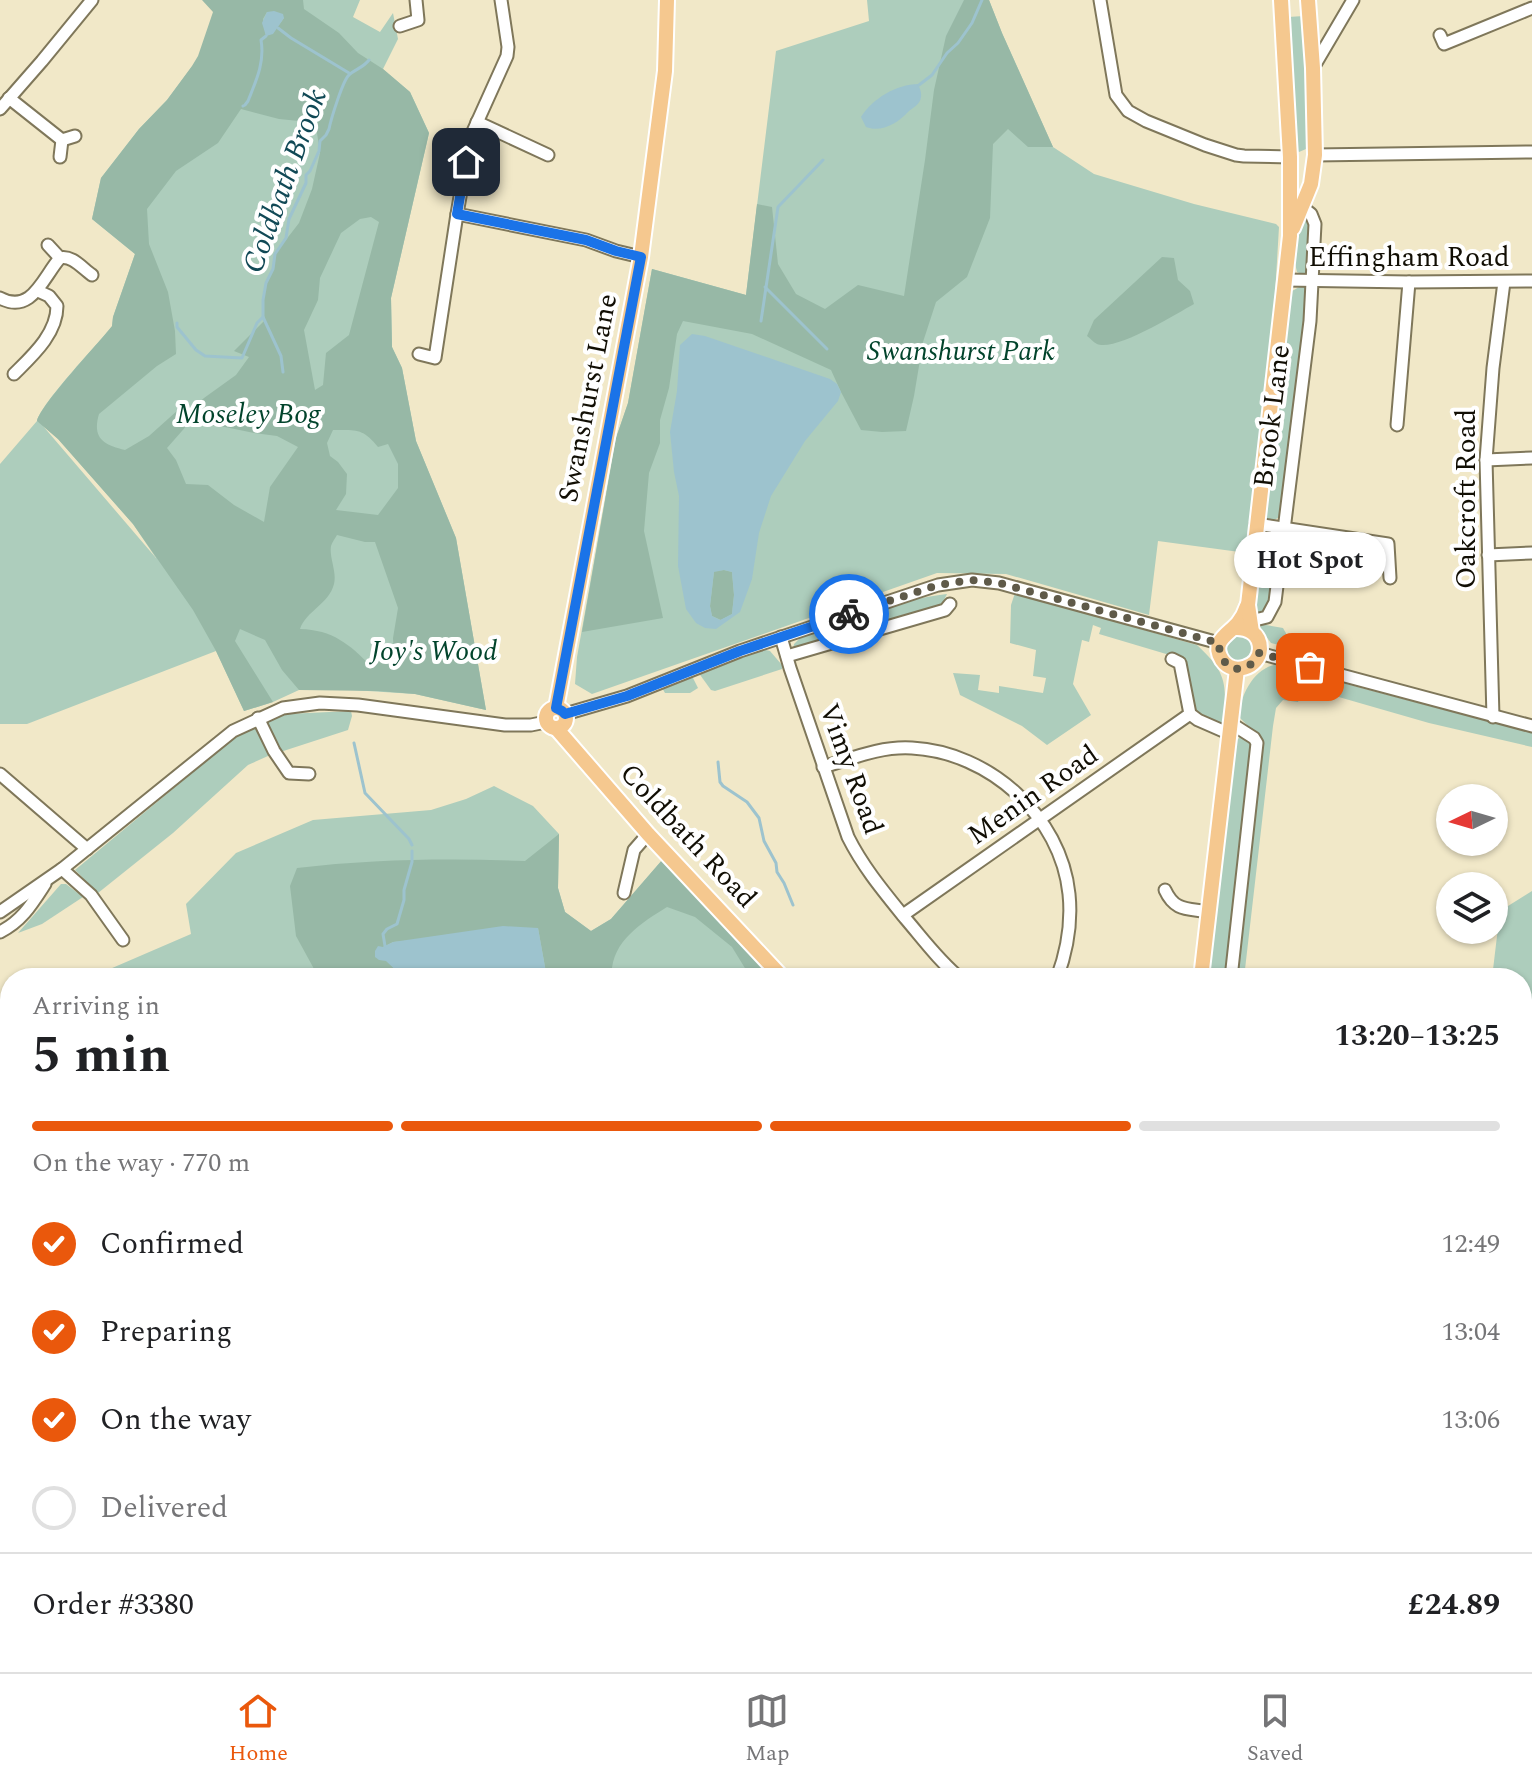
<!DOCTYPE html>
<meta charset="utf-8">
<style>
body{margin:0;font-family:Spectral,serif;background:#f2f2f2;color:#202124;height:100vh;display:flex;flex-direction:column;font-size:30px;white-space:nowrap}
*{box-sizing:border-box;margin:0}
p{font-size:26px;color:#757577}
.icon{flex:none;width:44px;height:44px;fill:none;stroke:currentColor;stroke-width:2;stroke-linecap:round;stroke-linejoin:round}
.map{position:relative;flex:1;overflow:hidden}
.drawer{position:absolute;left:0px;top:968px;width:1532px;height:704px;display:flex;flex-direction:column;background:#fff;border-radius:32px 32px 0 0;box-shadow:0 2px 6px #0004}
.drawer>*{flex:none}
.needle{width:52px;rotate:265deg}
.fabs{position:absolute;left:1436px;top:784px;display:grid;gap:16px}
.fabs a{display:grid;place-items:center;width:72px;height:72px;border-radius:50%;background:#fff;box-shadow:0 2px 6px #0004;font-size:40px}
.pin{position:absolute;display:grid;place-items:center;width:68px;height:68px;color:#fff;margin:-34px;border-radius:16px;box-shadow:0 4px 12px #0006}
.courier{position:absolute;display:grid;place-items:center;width:80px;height:80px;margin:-40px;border:6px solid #1a73e8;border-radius:50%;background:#fff;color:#222;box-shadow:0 2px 10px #0007}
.bubble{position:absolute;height:56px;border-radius:28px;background:#fff;box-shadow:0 2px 6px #0004;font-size:26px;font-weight:700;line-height:56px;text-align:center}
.overview em{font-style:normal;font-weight:700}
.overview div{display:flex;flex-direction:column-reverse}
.overview{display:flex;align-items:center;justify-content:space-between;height:136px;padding:0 32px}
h1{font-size:52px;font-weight:700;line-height:60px}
.bar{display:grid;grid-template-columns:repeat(4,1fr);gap:12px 8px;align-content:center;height:96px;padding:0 32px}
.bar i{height:10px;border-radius:6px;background:#e0e0e0}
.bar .active{background:#ea580c}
.bar p{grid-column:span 4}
.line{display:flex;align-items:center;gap:20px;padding:0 32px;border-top:2px solid #e0e0e0}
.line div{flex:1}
ol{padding:0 32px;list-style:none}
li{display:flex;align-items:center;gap:24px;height:88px}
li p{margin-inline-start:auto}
li .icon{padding:8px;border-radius:50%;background:#ea580c;color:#fff;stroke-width:4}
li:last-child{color:#757577}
li i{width:44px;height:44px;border:4px solid #e0e0e0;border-radius:50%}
.tabs{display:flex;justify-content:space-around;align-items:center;height:112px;border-top:2px solid #e0e0e0;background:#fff;font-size:22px;color:#757577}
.tabs a{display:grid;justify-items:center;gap:4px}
.tabs .active{color:#ea580c}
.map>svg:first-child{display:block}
</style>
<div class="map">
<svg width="1532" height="1672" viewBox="0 0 1532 1672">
<rect width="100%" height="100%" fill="#f1e8c8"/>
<g fill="#adcdbc" fill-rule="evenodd">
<path d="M242 0H360L353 17 380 32 393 13 398 39 383 69 410 92 429 133 391 298 392 347 402 368 416 441 456 538 486 710 415 694 352 690H299L273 702 244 711 216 651 27 724H0V464L37 421C41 404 97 344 112 327L113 317 135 254 92 219 101 178 139 129 167 100ZM43 426 58 439 133 524 156 558Z"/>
<path d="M867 0H989L1002 33 1053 147 1094 174 1194 204 1276 224 1279 227 1274 312 1247 553 1158 541 1149 615 1006 574 937 573 592 694 575 684 577 657 616 438 628 403 652 269 746 295 776 51 869 21Z"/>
<path d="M1304 16 1309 139 1306 149 1299 152 1294 148 1288 17Z"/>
<path d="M1305 217 1309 226 1306 273 1304 275 1297 272 1294 259 1299 221Z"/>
<path d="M1301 286 1305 287 1306 290 1295 406 1281 515C1274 522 1269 522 1262 515L1288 297 1292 291Z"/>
<path d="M1267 530 1278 533 1279 540 1270 604 1262 611 1253 613 1261 533Z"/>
<path d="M1015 593 1197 645C1228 674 1226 683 1224 725L1194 710 1183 659 1099 634 1101 628 1093 625 1089 642 1082 640 1073 684 1091 715 1047 745 1022 726 960 695 953 673 980 675 978 690 999 693V686L1043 693 1046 678 1033 676 1036 650 1010 643 1011 605Z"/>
<path d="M947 594 942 604 933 612 793 649 794 644 801 637C848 621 898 599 947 594Z"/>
<path d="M1260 624 1283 628 1295 649 1271 643 1259 627Z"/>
<circle cx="1240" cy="648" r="14"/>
<path d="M762 649 770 651 782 665V669L715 691 711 690 698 672Z"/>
<path d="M1274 665 1491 722 1532 731V747L1429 723 1304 687 1298 702 1283 700 1276 708 1273 726 1244 978H1207L1235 742 1240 737 1246 739 1257 735 1239 717C1240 696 1253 670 1274 665Z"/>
<path d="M691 674 698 688 690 693H665L661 686Z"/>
<path d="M351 711 352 716 348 730 268 756 248 765 173 833 98 893 75 870 233 739 246 731 286 714Z"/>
<path d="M494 786 533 806 559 834 558 888 565 912 591 931 611 919 663 859 775 978H89L191 934 186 904 236 853 313 820 431 810 466 799Z"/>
<path d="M61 884H66L83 897 42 924 18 933Z"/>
<path d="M1532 891V1191L1522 1185V978H1492L1500 911Z"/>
<path d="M1522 1383 1532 1393V1655L1522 1662Z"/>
<path d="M469 1662H1064L1066 1672H466Z"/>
<path d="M1129 1662H1294L1299 1672H1131Z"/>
<path d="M1417 1662H1521L1503 1672H1421Z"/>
</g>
<g fill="#97b8a6" fill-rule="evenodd">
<path d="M202 0H303L304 9 339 33 358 53 383 69 410 92 429 133 391 298 392 347 402 368 416 441 456 538 486 710 415 694 378 691 299 690 282 670 265 640 240 629 235 641 273 702 244 711 216 651 193 610 133 524 58 439 37 421C41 404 98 344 112 326L113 317 135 254 92 219 101 178 139 129 167 100 192 66 198 56 213 12ZM267 12 284 18 273 33 266 36 263 19ZM241 109 279 119 309 122 317 133 320 153 312 189 299 223 275 254 273 269 266 283 263 300 262 313 265 320 234 351 249 357 236 375 204 398 191 410H178L149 436 125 450C103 445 92 438 99 414L157 366 176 354 175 331 168 292 149 244 147 209 176 171 218 143ZM371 217 379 222 349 335 326 353 323 385 315 390 304 330 318 300 320 278 341 233 360 219ZM189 423 225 427 254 433 277 436 298 447 270 487 264 522 234 505 208 485 186 484 176 460 167 448ZM333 430C356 430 363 428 378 447L388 444 398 464V488L378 515 336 510 346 494 347 474 338 462 330 456 327 443ZM337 535 365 542H375L398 608 393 638 394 656H381L371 666C349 644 333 630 300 629 306 611 329 604 334 584 337 572 329 557 331 546 332 542 335 539 337 535Z"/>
<path d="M964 0H989L1002 33 1053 147H1028L1008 129 993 144 990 218 967 277 936 302 923 342 914 396 906 431 882 432 861 430 841 392 831 370 752 334 683 321 677 334 669 388 660 420V443L649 473 644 531 663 618 582 632 616 438 628 403 652 269 746 295 757 204 772 207 778 264 796 294 825 309 858 285 904 296 925 160 934 90 946 36Z"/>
<path d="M1162 257 1174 258 1178 280 1190 291 1194 304C1176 314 1115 352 1097 344 1093 342 1090 338 1087 336L1094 320Z"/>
<path d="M724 570 732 572 734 595 732 614 721 620 712 616 710 606 714 571Z"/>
<path d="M559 834 558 888 565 912 591 931 611 919 663 859 775 978H751L732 947 695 917 667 907C641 923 609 943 612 978H547L538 928 393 942 383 947 379 960H386L398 972 389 978H319L296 936 290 886 297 868C373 859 449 858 525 861Z"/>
<path d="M599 1662H635L628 1672H586Z"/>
<path d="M1031 1662H1064L1066 1672H1033Z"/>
</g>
<g fill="#9dc3ce" fill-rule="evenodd">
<path d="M274 11 283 14 284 18 273 34 266 36 262 23 267 12Z"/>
<path d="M918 84C919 87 922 92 921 97 920 105 913 107 908 112 898 123 881 133 866 127L861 117C872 99 897 84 918 84Z"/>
<path d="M692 334 705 336 830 379 837 384 841 392 838 401 805 441 771 496 759 533 752 579 740 612 716 629 705 628 696 623 686 609 678 566 679 496 674 472 670 432 677 391 680 345ZM724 570 732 572 734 595 732 614 720 620 712 616 710 606 714 572Z"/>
<path d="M503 926 538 928 547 978H404L386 961 379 960 375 957V951L378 946 383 947 393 942Z"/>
</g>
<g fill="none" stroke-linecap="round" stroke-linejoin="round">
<g stroke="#9dc3ce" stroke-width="3">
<path d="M278 28 291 38 349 73"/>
<path d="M919 85 932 75 947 53 958 43 972 23 982 0"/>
<path d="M243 106 245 105 248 101C256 81 265 62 261 40L266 36"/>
<path d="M765 287 827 349"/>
<path d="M761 321 778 207 823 160"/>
<path d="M177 323V327L196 350 205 356 242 358 257 323 263 317"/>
<path d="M283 372 281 356 263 317V300L266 283 273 269 275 254 286 238 289 219 306 183V175L310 171 319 151 320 141 326 135 329 129C331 119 343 80 349 75 355 69 363 68 369 60"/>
<path d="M354 743 365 793 409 839 412 845"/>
<path d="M718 762 720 782 723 786 747 802 759 818 764 841 776 863 777 872 784 883 793 905"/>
<path d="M389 948 385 946 383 934 387 929 397 924 404 900V890L412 862V851"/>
<path d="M491 1672 501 1662"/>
</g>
<defs>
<g id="minor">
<path d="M1100 0 1116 95 1128 111 1146 121 1205 145 1236 155 1244 156 1290 157"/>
<path d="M400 26 418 20 416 0"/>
<path d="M1440 35 1444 44 1532 8"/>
<path d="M1313 68 1353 0"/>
<path d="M9 98 62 140 75 136"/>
<path d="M0 109 42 61 92 0"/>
<path d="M477 122 548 155"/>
<path d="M466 147 507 56 508 47 501 0"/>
<path d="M1315 155 1532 152"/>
<path d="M60 157 62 140"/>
<path d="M466 162 457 214 586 240 616 251 641 257"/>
<path d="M60 258C72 255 82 268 92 275"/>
<path d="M1285 280 1409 282 1532 281"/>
<path d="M0 298C32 315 43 277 60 258L48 245"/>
<path d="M419 354 435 358 457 214"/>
<path d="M14 374C32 356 57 334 57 306L49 296 38 291"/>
<path d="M1397 425 1409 282"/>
<path d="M1486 460 1532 458"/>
<path d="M1256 524 1388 544 1390 578"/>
<path d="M1488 555 1532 553"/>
<path d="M1251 621 1267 617 1275 602 1310 321 1315 224 1311 214 1302 207"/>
<path d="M781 637 790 668 848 837C863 867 884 892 905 918 923 939 939 961 960 978"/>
<path d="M1259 653 1532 726"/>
<path d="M787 656 945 610 950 604"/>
<path d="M1172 659 1180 663 1190 714 1198 720 1230 734"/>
<path d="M565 714 627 696 740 651 938 585 972 580 999 583 1219 643"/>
<path d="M1493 717 1486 460 1493 368 1504 282"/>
<path d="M258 718 274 751 289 773 309 774"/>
<path d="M823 767C853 758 881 746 912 748 989 752 1061 816 1069 894 1072 923 1067 951 1057 978"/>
<path d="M0 774 87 849"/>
<path d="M62 869 91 895 123 940"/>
<path d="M1165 890C1175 912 1188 908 1209 912"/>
<path d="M624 893 634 850 648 834"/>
<path d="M0 912 62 869 233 731 283 708 320 703 358 705 505 725H531L546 722"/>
<path d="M903 915 1190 714"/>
<path d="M0 932C22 921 32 904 45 884"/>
<path d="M1231 978 1257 743 1254 738 1232 724"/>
<path d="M0 1100 10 1101"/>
<path d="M0 1281 10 1299"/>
<path d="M0 1574 10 1586"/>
<path d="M116 1662 156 1672"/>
<path d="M1375 1662 1380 1672"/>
<path d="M38 1672 42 1662"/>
<path d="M214 1672 215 1662"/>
<path d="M305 1672 306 1662"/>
<path d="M409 1672 412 1662"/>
</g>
<g id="major">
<path d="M1293 228 1311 184 1315 155 1313 68 1308 0"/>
<path d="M1234 628C1247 627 1260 633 1260 649 1259 668 1233 676 1222 660 1210 641 1229 634 1238 623 1242 618 1245 612 1247 606"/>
<path d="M1252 632 1248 605 1290 236V157L1281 0"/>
<path d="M556 708 641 257 665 71 667 0"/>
<circle cx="556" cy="718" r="10"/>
<path d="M556 728 648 834 783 978"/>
<path d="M1201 978 1237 669"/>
<path d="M1071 1662 1073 1672"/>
<path d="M1406 1662 1411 1672"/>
</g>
</defs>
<use href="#minor" stroke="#7f775a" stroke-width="15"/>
<use href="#major" stroke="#fff" stroke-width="18"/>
<use href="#minor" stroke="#fff" stroke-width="11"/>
<use href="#major" stroke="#f5c88f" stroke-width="14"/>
</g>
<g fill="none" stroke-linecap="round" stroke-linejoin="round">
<path stroke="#5f5a49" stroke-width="8" stroke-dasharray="0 14.4" d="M849 614 938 585 972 580 999 583 1219 643C1219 671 1247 679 1259 653L1310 667"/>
<path stroke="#1a73e8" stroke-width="10" d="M466 162 457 214 586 240 616 251 641 257 556 708 562 711 565 714 627 696 740 651 849 614"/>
</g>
<g text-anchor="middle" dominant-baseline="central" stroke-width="8" stroke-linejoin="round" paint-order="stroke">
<g font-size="28" fill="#110e04" stroke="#fff">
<text x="1409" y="257">Effingham Road</text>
<text transform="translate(588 398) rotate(-79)">Swanshurst Lane</text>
<text transform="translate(1272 416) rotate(-83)">Brook Lane</text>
<text transform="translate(1466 499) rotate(-90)">Oakcroft Road</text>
<text transform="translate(851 769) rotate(70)">Vimy Road</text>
<text transform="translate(1033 795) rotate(-35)">Menin Road</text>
<text transform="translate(688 836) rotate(47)">Coldbath Road</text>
</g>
<g font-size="28" font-style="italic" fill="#02442c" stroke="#fff">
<text x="961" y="351">Swanshurst Park</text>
<text x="248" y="414">Moseley Bog</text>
<text x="434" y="651">Joy's Wood</text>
</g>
<g font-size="30" font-style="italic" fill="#114956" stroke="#fff">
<text transform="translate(285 181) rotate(-70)">Coldbath Brook</text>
</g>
</g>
</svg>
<div class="fabs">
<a><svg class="needle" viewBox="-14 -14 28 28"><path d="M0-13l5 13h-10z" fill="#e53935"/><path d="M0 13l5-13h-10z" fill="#757577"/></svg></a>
<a><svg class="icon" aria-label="layers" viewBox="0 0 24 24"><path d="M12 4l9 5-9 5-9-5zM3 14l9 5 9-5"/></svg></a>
</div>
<div class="pin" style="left:1310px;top:667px;background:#ea580c"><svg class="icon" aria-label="bag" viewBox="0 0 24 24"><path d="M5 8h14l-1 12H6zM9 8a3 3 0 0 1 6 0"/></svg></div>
<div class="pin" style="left:466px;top:162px;background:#1f2937"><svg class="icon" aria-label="home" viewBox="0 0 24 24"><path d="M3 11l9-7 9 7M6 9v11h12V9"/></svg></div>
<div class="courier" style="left:849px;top:614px"><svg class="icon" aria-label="bike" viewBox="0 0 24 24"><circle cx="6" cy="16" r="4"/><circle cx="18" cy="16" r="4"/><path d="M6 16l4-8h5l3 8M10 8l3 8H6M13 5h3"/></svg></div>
<div class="bubble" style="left:1234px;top:532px;width:152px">Hot Spot</div>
<section class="drawer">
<div class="overview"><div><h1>5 min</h1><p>Arriving in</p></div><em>13:20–13:25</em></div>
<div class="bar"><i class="active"></i><i class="active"></i><i class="active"></i><i></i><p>On the way · 770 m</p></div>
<ol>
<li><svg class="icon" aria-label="check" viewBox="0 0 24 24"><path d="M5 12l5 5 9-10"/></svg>Confirmed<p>12:49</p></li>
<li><svg class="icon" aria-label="check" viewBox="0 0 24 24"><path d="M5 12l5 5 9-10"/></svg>Preparing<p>13:04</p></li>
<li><svg class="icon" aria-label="check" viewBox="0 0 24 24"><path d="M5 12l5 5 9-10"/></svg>On the way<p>13:06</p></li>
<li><i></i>Delivered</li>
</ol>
<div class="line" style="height:104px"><div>Order #3380</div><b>£24.89</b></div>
</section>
</div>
<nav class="tabs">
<a class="active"><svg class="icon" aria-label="home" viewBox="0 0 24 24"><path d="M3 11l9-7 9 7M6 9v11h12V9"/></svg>Home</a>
<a><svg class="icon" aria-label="map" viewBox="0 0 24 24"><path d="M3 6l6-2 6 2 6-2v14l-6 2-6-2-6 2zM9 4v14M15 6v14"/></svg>Map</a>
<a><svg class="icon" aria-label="saved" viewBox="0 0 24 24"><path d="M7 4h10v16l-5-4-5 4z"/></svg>Saved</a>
</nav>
